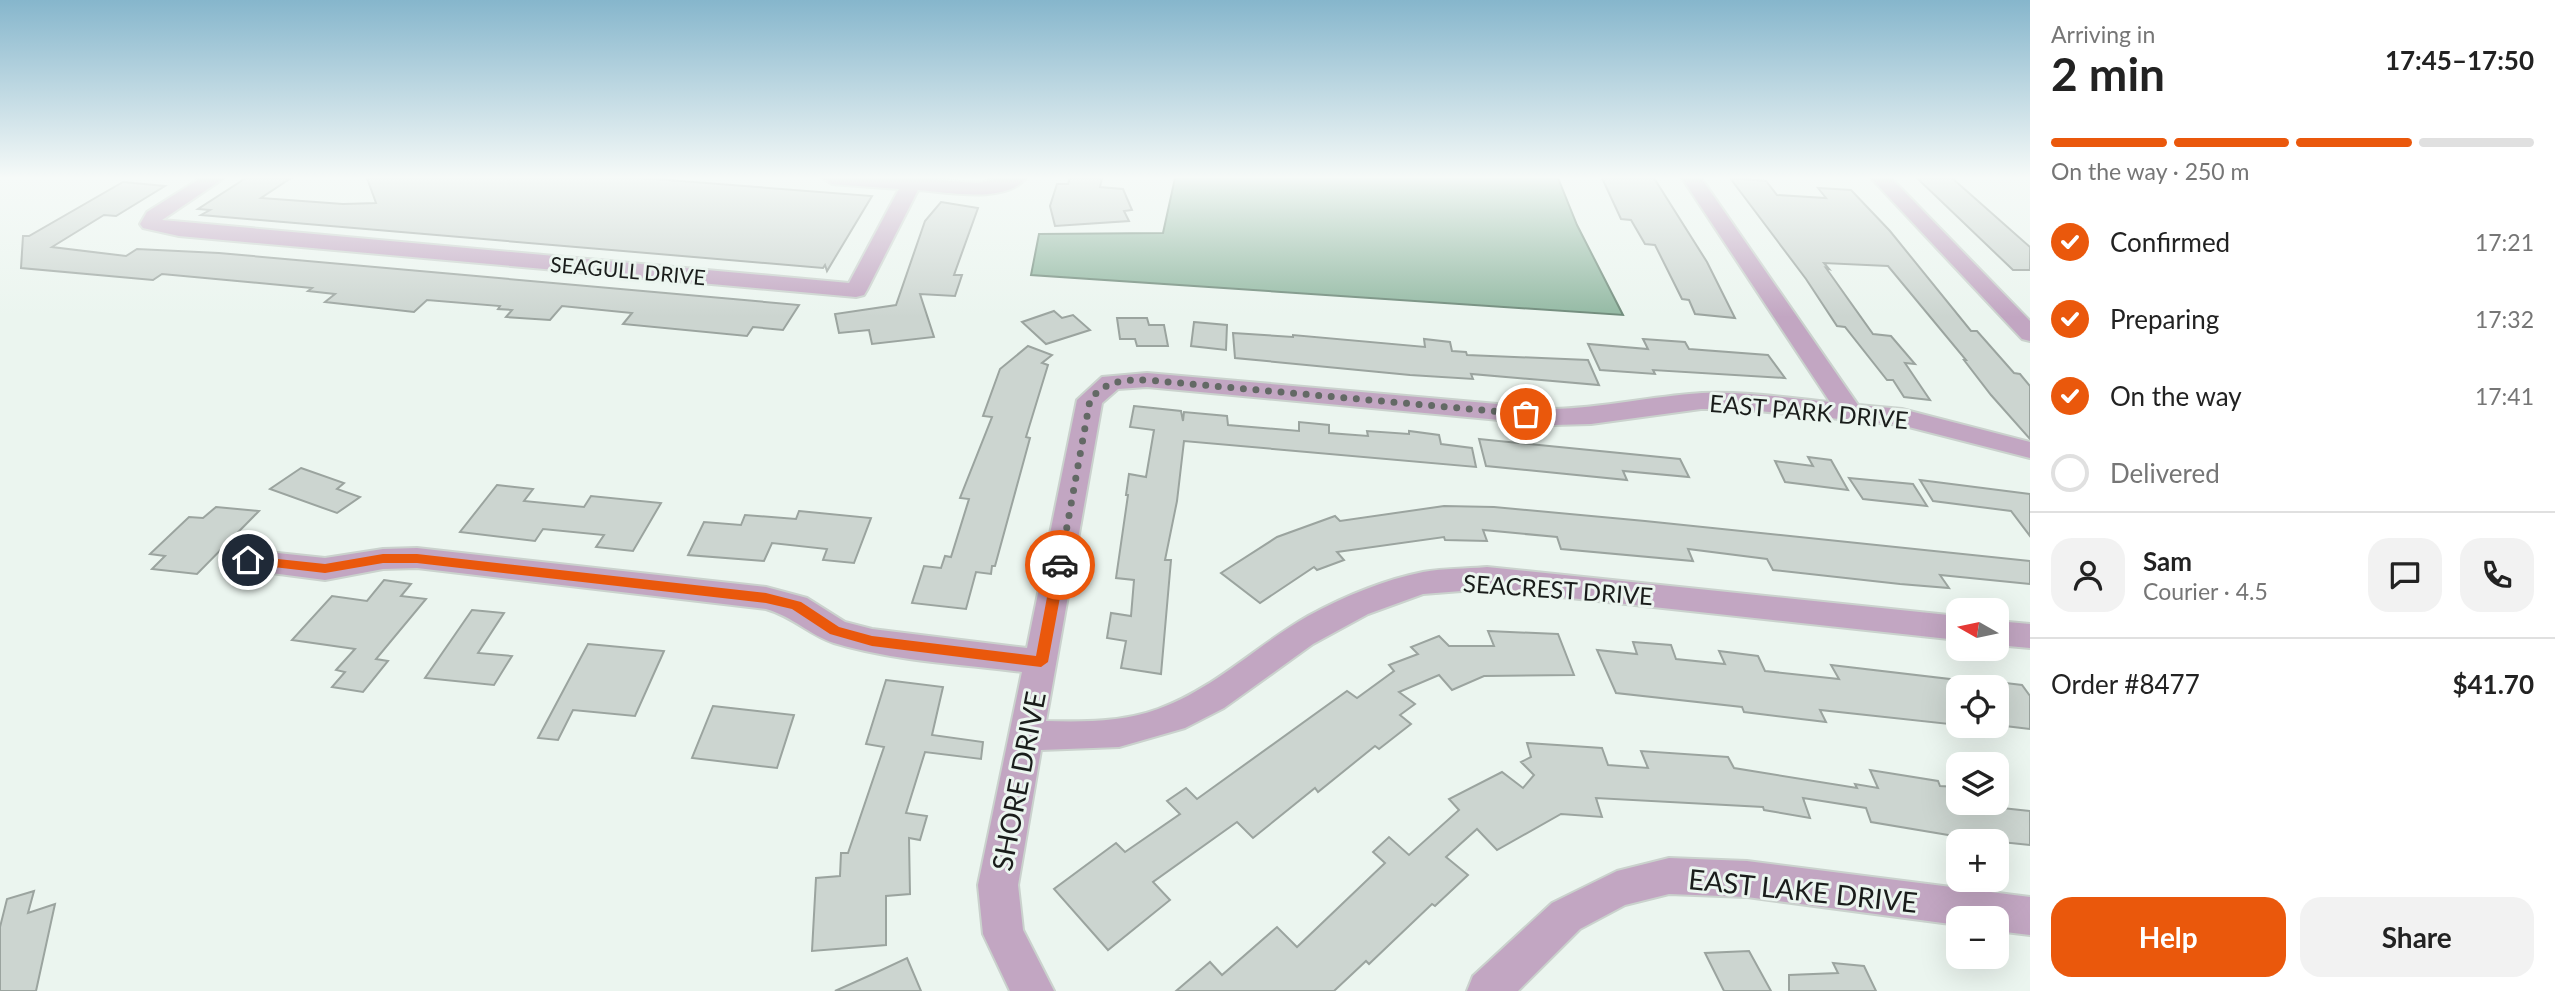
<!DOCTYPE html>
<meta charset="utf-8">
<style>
body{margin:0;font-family:Lato,sans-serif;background:#f2f2f2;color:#222;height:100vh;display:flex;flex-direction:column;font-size:26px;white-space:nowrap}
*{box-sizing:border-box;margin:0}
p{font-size:23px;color:#767676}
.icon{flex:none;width:38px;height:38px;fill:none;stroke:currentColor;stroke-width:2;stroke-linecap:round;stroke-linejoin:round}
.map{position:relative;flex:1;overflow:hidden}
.panel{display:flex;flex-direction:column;background:#fff;width:525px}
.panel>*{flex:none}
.needle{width:46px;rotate:279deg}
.tools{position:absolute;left:1946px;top:598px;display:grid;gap:14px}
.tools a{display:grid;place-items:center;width:63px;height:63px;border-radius:14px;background:#fff;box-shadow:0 7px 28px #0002;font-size:35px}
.pin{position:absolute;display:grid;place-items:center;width:60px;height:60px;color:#fff;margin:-30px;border:4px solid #fff;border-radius:50%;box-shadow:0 2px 7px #0007}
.courier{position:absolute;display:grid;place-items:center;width:70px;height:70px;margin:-35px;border:5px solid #ea580c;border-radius:50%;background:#fff;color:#222;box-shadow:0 2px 9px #0007}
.overview em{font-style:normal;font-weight:700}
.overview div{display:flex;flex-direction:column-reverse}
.overview{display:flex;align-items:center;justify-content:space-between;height:119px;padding:0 21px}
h1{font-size:46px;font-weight:700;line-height:52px}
.bar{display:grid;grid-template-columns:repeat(4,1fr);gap:10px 7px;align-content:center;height:84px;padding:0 21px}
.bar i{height:9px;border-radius:5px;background:#e0e0e0}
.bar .active{background:#ea580c}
.bar p{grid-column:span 4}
.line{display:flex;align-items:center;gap:18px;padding:0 21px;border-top:2px solid #e0e0e0}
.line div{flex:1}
.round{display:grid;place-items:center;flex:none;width:74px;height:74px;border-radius:21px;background:#f2f2f2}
ol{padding:0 21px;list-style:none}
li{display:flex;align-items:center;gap:21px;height:77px}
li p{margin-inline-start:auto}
li .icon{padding:7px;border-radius:50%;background:#ea580c;color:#fff;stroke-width:4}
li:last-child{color:#767676}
li i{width:38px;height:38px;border:4px solid #e0e0e0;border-radius:50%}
.action{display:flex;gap:14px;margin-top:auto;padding:14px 21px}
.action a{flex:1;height:80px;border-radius:21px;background:#ea580c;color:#fff;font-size:28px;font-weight:700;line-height:80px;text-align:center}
.action a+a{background:#f2f2f2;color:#222}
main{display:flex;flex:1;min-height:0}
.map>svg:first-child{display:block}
</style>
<main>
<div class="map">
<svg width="2030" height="991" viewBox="0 0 2030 991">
<rect width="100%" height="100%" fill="#ebf5ef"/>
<path fill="#93b9a3" stroke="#6f8a7a" stroke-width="2" d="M1175 178H1558L1577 225 1623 315 1031 275 1039 234 1163 233Z"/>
<g fill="#ccd5d0" stroke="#9ba49f" stroke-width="2">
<path d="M246 178H291L261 198 343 204 376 203 367 178H642L872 196 827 271 825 265 823 268 201 215 210 210 198 209Z"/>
<path d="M1070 178H1102L1100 187 1123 189 1132 210 1124 211 1129 221 1055 226 1050 206 1057 184H1068Z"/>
<path d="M1602 178H1654L1707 262 1735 318 1695 314 1689 300 1682 299 1655 245 1645 244 1631 220 1621 219Z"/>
<path d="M1730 178 1766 181 1777 195 1826 198 1818 188 1851 190 1890 231 1971 331H1977L2014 373 2020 374 2030 386V439L1991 395 1964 360H1966L1888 266 1824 263 1829 269 1826 268 1873 334 1891 336 1915 364 1905 363 1930 400 1904 397 1893 380H1887L1845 327 1837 326 1806 279Z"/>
<path d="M1917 178H1952L2030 247V270H2013Z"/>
<path d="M123 182 165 186 116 216 104 215 52 247 126 256 137 249 219 253 799 305 783 330 753 327 747 336 623 324 632 313 562 306 550 320 506 317 512 310 498 309 500 306 427 300 414 312 325 302 335 294 308 291 312 288 162 274 153 280 21 268 23 236H29Z"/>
<path d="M941 202 978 208 954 275H962L955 296 920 294 934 337 872 344 869 330 839 333 835 314 896 305 925 221Z"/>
<path d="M1054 311 1062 318 1073 315 1090 330 1046 344 1022 322Z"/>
<path d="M1117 318H1147L1149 325H1164L1168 346H1137L1135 339H1120Z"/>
<path d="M1194 322 1227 325 1226 350 1191 346Z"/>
<path d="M1233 333 1293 337V335L1425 347 1424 339 1450 342 1452 351 1466 352 1467 355 1588 360 1599 385 1471 374 1473 379 1410 375 1235 358Z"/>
<path d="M1643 339 1685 342 1689 349 1768 355 1785 378 1653 370 1655 374 1600 370 1588 344 1648 349Z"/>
<path d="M1028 346 1052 355 1042 363 1048 365 1026 437 1030 438 995 566H992L991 574 976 572 966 609 912 603 924 566 941 568 945 556 951 557 969 499 960 498 992 417 983 416 1000 369Z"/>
<path d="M1134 406 1181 411 1183 421 1184 412 1227 416 1228 425 1299 431V422L1329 425V433L1368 436 1367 431 1409 434V431L1439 435 1441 444 1472 448 1476 467 1184 441 1177 501 1165 560H1171L1161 674 1121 668 1126 641 1107 638 1111 613 1131 616 1134 580 1116 578 1128 495H1126L1129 474 1146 477 1154 430 1130 427Z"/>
<path d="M1479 439 1680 459 1689 477 1623 471 1627 480 1486 466Z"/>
<path d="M1808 457 1831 460 1848 490 1785 482 1775 461 1813 466Z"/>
<path d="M301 468 344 483 337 489 360 497 337 513 270 489Z"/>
<path d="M1849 478 1913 484 1927 506 1863 499Z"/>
<path d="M1920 480 2030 494V536L2011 511 1933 501Z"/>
<path d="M497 485 533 489 524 501 584 507 591 496 661 503 633 551 596 547 604 535 543 529 535 541 460 532Z"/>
<path d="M1444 506 1494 507 1645 521 2030 561V584L1940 575 1949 588 1900 584 1773 570 1767 559 1688 549 1693 561 1561 549 1557 537 1483 530 1487 541 1445 540 1444 537 1337 552 1344 560 1317 570 1314 567 1260 603 1221 573 1277 537 1335 516 1340 521Z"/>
<path d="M216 507 259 511 197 574 152 569 165 556 150 554 189 517 203 518Z"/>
<path d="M799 511 871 518 854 563 823 560 827 549 772 543 764 561 688 555 704 522 741 525 745 515 796 519Z"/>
<path d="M384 580 411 584 401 596 426 599 376 659 388 661 363 692 332 687 345 672 336 670 355 649 292 640 332 596 367 601Z"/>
<path d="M472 610 504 613 478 653 512 656 494 685 425 678Z"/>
<path d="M1488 631 1558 634 1574 675 1484 676 1452 690 1439 675 1399 692 1415 704 1400 715 1411 724 1379 749 1375 746 1318 792 1315 788 1253 838 1237 822 1153 882 1170 900 1108 950 1054 889 1116 843 1125 852 1180 814 1167 801 1186 788 1197 799 1347 691 1357 698 1394 671 1389 665 1418 654 1411 647 1439 636 1449 646H1494Z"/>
<path d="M1633 642 1671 645 1676 659 1725 664 1719 651 1758 656 1765 671 1839 679 1831 665 1958 680V725L1820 710 1826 722 1744 712 1742 707 1616 693 1597 650 1637 654Z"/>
<path d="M588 644 664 651 635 716 573 710 558 740 538 738Z"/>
<path d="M886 680 943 687 932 735 983 742 981 759 925 752 906 813 927 816 920 840 909 838 910 894 886 896V945L812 951 816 878 840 876 841 853H848L884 747 866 744Z"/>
<path d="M1997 682 2022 685 2030 696V729L1997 725Z"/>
<path d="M713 706 794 715 777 768 692 758Z"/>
<path d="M1527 743 1602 748 1608 765 1648 768 1641 751 1728 757 1734 768 1857 788 1855 784 1878 788 1870 770 1938 781 1940 786 1958 787V803H1999L2002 808 2030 811V845L1972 839 1871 822 1866 808 1803 798 1810 818 1764 810 1763 807 1596 798 1602 817 1561 814 1497 850 1477 829 1446 857 1468 875 1435 906 1432 904 1369 964 1366 961 1334 991H1176L1210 962 1222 975 1277 927 1297 947 1385 863 1373 852 1389 837 1409 855 1459 810 1449 799 1502 772 1523 788 1534 775 1521 762 1531 757Z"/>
<path d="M34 891 28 913 55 904 36 991H0V927L7 899Z"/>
<path d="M1749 951 1771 991H1724L1705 953Z"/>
<path d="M907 958 921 991H835L873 974Z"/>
<path d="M1833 963 1864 966 1876 991H1789V975L1838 973Z"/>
</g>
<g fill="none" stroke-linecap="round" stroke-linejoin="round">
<defs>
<g id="street">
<path d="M201 178H224L162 220 849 283 899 189 832 184 823 178H912L977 183 1003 178H1026C1005 204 948 192 918 190L867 290 864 295 856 297 179 236 143 228 140 224 147 212Z"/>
<path d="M1682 178H1701L1858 405 1902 409 2030 442V458L1901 425 1738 409H1701L1591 424 1553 425 1147 387 1118 389 1102 403 1046 721C1083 722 1123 722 1158 709 1214 689 1257 645 1308 616 1343 597 1383 580 1423 572 1444 568 1466 569 1487 567L1958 616V640L1487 589 1423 594 1368 614 1313 644 1224 708 1185 728 1119 747 1041 750 1018 885 1023 930 1054 991H1010L983 934 978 885 1022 672C959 664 894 661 834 643 809 635 794 617 766 609L417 568 383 569 325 580 248 570 237 567 233 560 237 553 248 550 325 558 383 549 417 548 766 587 807 598 845 622 872 629 1027 648 1077 400 1102 377 1147 373 1553 409C1603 408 1652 396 1702 393 1745 391 1788 398 1830 402Z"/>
<path d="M1871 178H1891L2030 321V341L2022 339Z"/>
<path d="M1997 621 2030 624V648L1997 645Z"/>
<path d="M1669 858 1747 861 2030 897V935L1997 931V919H1958V925L1747 897 1669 894 1625 905 1580 929 1518 991H1467L1473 976 1552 903 1617 871Z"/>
</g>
</defs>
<use href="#street" stroke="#cad2cd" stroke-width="4"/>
<use href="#street" fill="#c2a6c2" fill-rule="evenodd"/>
</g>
<linearGradient id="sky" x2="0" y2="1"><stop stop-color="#86b6cc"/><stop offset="0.56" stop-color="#f6faf8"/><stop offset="1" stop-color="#f6faf8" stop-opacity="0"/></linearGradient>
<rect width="2030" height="317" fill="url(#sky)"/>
<path fill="#ea580c" d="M383 554H417L766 593 801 602 839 627 872 636 1036 656 1053 565 1060 561 1066 565 1048 662 1041 667 872 646 830 634 792 609 766 603 417 563H383L325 573 248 564 242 560 248 556 325 564Z"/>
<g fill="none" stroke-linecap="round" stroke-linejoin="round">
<path stroke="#636965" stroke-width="7" stroke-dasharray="0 12.6" d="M1060 565 1090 400C1106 380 1123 380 1147 380L1526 414"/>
</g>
<g text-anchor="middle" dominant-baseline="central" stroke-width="6" stroke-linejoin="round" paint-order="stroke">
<g font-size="21" fill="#1a1d1b" stroke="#ebf5ef">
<text transform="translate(628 270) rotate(5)">SEAGULL DRIVE</text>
</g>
<g font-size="24" fill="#1a1d1b" stroke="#ebf5ef">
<text transform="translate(1809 411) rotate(5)">EAST PARK DRIVE</text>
<text transform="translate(1558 589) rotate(4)">SEACREST DRIVE</text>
</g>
<g font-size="28" fill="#1a1d1b" stroke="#ebf5ef">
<text transform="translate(1018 781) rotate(-79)">SHORE DRIVE</text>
<text transform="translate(1803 890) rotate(6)">EAST LAKE DRIVE</text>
</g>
</g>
</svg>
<div class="tools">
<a><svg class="needle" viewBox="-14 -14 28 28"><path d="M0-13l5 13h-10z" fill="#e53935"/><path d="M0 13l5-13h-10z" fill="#767676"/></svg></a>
<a><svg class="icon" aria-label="locate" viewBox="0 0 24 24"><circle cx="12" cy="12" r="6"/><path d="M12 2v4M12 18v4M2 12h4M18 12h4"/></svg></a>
<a><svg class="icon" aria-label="layers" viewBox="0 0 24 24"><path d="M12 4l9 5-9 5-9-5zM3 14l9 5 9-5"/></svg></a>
<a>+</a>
<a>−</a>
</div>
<div class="pin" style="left:1526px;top:414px;background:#ea580c"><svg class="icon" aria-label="bag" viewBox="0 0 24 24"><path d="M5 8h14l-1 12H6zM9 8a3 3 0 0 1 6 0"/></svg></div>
<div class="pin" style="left:248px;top:560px;background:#1f2937"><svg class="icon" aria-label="home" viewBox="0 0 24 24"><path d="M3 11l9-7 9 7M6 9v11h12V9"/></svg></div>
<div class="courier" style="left:1060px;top:565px"><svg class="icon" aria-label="car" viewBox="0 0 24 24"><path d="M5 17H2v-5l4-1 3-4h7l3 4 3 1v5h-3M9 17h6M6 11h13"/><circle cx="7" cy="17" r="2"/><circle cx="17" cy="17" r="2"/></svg></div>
</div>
<section class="panel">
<div class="overview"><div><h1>2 min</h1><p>Arriving in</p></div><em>17:45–17:50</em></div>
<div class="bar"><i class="active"></i><i class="active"></i><i class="active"></i><i></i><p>On the way · 250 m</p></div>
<ol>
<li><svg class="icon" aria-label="check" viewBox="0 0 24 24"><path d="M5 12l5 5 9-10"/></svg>Confirmed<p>17:21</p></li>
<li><svg class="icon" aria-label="check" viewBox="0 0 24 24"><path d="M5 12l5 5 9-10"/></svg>Preparing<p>17:32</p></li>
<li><svg class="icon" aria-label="check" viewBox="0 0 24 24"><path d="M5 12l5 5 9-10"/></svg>On the way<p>17:41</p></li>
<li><i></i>Delivered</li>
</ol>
<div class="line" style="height:126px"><a class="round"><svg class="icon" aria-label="person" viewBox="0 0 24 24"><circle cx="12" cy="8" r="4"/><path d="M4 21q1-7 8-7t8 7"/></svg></a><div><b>Sam</b><p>Courier · 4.5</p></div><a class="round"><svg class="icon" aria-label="chat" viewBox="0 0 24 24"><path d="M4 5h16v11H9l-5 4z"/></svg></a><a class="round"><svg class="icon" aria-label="phone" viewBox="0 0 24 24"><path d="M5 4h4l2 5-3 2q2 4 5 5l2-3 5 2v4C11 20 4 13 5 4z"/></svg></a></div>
<div class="line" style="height:91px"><div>Order #8477</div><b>$41.70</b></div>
<div class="action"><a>Help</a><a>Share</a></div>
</section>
</main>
